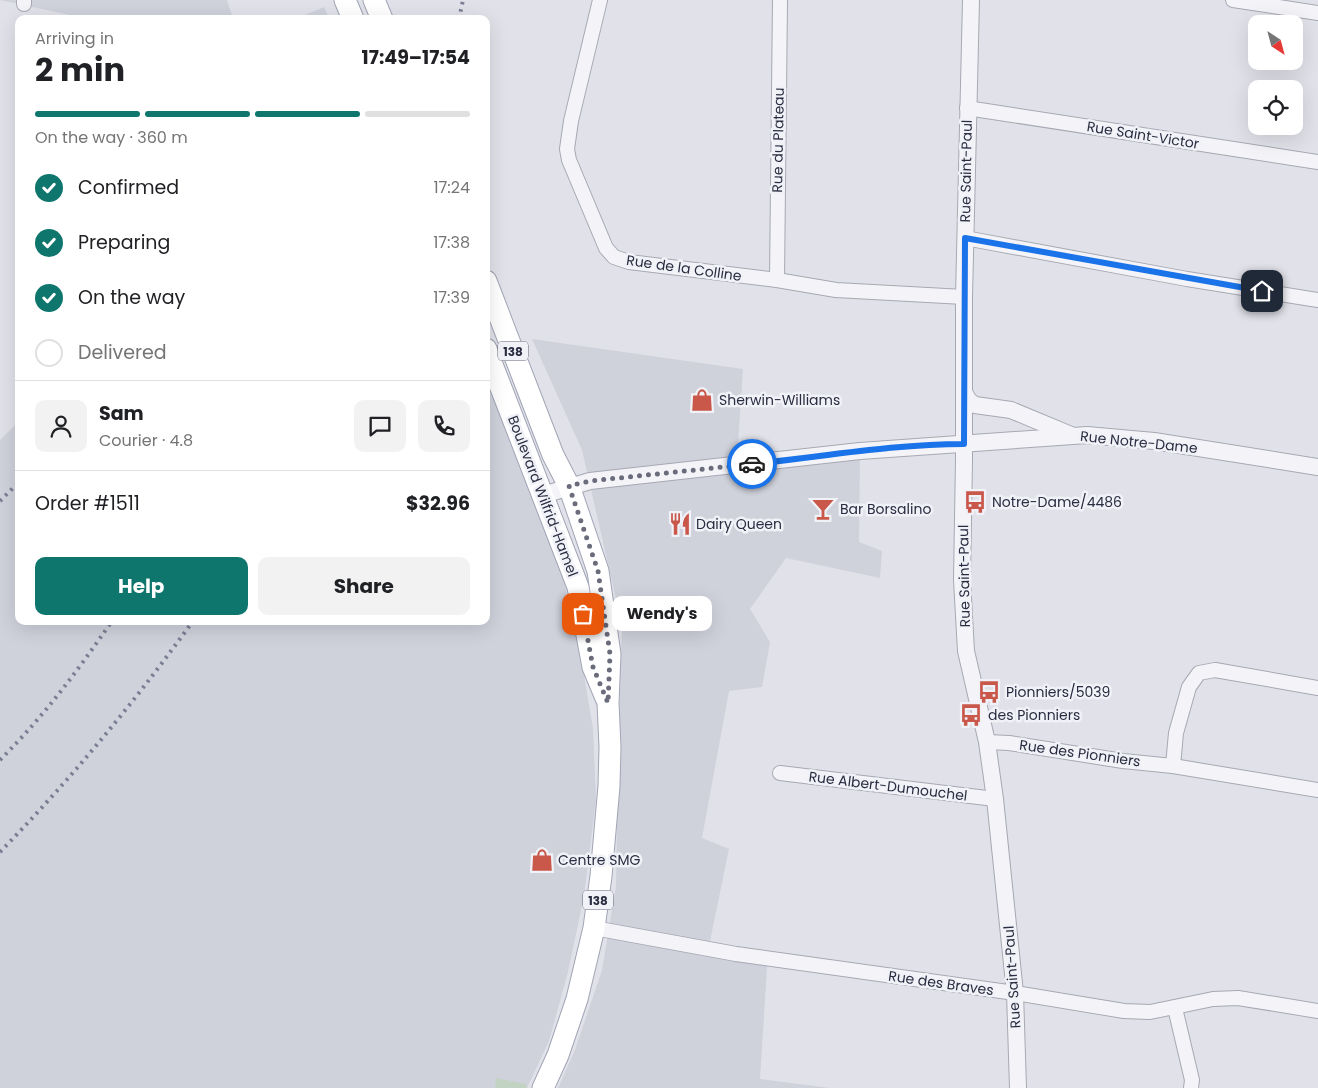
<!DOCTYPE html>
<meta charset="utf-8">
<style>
body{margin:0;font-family:Poppins,sans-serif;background:#f2f2f2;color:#202124;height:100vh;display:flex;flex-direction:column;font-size:19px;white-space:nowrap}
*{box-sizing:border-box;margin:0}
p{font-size:16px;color:#757577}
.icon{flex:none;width:28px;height:28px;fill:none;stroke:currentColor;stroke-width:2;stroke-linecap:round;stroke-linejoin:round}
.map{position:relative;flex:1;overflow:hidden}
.panel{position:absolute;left:15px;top:15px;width:475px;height:610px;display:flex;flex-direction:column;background:#fff;border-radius:10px;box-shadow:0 5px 20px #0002}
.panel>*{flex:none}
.needle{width:32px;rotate:144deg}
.fabs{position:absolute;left:1248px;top:15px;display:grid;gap:10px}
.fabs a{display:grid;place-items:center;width:55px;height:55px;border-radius:10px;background:#fff;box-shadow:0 5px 20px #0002;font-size:25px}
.pin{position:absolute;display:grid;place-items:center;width:42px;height:42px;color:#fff;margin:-21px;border-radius:10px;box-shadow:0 2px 8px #0006}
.courier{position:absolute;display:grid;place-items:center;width:50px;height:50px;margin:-25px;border:4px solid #1a73e8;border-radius:50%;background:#fff;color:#222;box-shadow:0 1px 6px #0007}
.bubble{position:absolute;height:35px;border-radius:10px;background:#fff;box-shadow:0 5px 20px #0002;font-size:16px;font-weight:700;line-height:35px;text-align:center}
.overview em{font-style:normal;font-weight:700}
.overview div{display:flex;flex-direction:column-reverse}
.overview{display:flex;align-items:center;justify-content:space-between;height:85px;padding:0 20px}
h1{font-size:32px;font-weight:700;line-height:38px}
.bar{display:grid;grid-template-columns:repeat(4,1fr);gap:8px 5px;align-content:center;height:60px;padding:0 20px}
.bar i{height:6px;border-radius:4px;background:#e0e0e0}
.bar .selected{background:#0f766e}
.bar p{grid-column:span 4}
.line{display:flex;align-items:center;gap:12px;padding:0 20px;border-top:1px solid #e0e0e0}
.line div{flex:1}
.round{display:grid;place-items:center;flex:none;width:52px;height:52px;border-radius:10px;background:#f2f2f2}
ol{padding:0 20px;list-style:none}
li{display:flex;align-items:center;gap:15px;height:55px}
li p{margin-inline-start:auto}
li .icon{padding:5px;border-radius:50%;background:#0f766e;color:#fff;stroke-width:4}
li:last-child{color:#757577}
li i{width:28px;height:28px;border:2px solid #e0e0e0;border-radius:50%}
.primary-button{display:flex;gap:10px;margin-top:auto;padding:10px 20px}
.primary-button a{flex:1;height:58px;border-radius:10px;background:#0f766e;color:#fff;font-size:20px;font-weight:700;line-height:58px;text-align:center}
.primary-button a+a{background:#f2f2f2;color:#202124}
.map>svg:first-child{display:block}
</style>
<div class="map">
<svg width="1318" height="1088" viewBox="0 0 1318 1088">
<rect width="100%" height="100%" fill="#e1e2e9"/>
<g fill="#cfd1db">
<path d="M0 0H227L233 19H88Z"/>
<path d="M324 7 329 19H296Z"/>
<path d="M532 339 743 369 737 460 860 451 859 542 882 551 880 578 786 558 750 609 770 642 762 687 729 691 702 838 729 849 710 941 768 952 760 1079 830 1088H558L575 1050 602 970 616 886 618 758 622 625 582 450Z"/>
<path d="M486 343 560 563 582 664 593 728 596 800 584 896 568 972 549 1041 527 1088H0V440L19 421V621H486Z"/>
</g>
<path fill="#c3d3c3" d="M496 1078 526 1084 527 1087 526 1088H495Z"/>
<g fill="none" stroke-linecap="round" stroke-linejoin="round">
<defs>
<g id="minor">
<path d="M24 0V4"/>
<path d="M600 0 571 121 567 149 569 160 606 248 614 257 629 262 777 280 836 290 964 297"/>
<path d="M1233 0 1318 13"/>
<path d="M967 108 1318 162"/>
<path d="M965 238 1187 279 1318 300"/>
<path d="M777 280 780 0"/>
<path d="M987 742 1009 743 1123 761 1173 766 1176 733 1189 687 1199 673 1215 670 1318 688"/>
<path d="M1173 766 1318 790"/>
<path d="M780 773 995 799"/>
<path d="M594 928 736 954 1015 993 1124 1011 1150 1012 1213 999 1238 998 1318 1011"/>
<path d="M1175 1008 1192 1080 1191 1088"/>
</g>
<g id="tertiary">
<path d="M971 0 964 297V459L962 580 966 651 987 742 995 799 1015 993 1018 1088"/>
<path d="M964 392 969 401 975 405 1011 410 1071 435"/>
<path d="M543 495 590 481 860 451 1087 435 1154 441 1318 467"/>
</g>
<g id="primary">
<path d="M345 0 353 19"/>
<path d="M374 0 382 19"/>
<path d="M486 281 553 455 569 486 598 571 610 654 608 703 610 747 609 786 601 876 594 928 577 999 558 1055 543 1088"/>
<path d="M486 349 578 587 593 667 606 698"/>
</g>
</defs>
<use href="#minor" stroke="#a6a8b3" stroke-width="16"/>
<use href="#tertiary" stroke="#a6a8b3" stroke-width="18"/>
<use href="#primary" stroke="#a1a4b5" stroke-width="23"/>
<use href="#minor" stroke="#f4f4f8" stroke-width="14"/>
<use href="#tertiary" stroke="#f4f4f8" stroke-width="16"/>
<use href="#primary" stroke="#fff" stroke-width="21"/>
<g stroke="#7b7e92" stroke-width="4" stroke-dasharray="2.5 5" stroke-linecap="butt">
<path d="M459 19 463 0"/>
<path d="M0 501 19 482"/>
<path d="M0 760C44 716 76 673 112 621"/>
<path d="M0 852C70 780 134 703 193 621"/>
</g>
</g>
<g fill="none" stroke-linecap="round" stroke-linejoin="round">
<path stroke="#6a6c7c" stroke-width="5" stroke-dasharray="0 9" d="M583 614 593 667 608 703 610 654 598 571 569 486 590 481 752 464"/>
<path stroke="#1a73e8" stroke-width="6" d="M752 464C822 457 893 444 964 444L965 238 1262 291"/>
</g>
<defs>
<symbol id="shop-bare" viewBox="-9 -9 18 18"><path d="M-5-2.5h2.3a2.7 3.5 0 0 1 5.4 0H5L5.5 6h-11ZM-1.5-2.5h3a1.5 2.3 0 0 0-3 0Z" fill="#c9584b" stroke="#f1f2f7" stroke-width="2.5" paint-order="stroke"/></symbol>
<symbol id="bus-bare" viewBox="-9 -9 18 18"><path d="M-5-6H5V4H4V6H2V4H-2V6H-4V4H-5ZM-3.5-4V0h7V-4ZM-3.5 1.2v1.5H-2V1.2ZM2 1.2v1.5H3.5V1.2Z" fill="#c9584b" stroke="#f1f2f7" stroke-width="2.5" paint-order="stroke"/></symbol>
<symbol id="bar-bare" viewBox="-9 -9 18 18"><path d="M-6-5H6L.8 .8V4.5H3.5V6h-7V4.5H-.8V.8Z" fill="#c9584b" stroke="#f1f2f7" stroke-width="2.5" paint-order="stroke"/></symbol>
<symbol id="restaurant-bare" viewBox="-9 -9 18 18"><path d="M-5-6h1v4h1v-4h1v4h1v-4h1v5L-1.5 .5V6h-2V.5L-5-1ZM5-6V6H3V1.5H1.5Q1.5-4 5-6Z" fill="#c9584b" stroke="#f1f2f7" stroke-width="2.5" paint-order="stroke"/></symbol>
</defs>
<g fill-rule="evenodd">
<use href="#shop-bare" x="686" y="384" width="32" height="32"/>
<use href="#bus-bare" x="959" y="486" width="32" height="32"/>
<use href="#bar-bare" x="807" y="493" width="32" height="32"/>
<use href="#restaurant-bare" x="664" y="508" width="32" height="32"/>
<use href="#bus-bare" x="973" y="676" width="32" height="32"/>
<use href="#bus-bare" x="955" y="699" width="32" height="32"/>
<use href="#shop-bare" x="526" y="844" width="32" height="32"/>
</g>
<g text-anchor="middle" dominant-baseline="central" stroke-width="5" stroke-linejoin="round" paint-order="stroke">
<g fill="#f1f2f7" stroke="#666878" stroke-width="1">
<rect x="498" y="341.5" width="30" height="19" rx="4"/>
<rect x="583" y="890.5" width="30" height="19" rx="4"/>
</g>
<g font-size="12" font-weight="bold" fill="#2a2d41">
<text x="513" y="351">138</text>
<text x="598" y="900">138</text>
</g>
<g font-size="14" fill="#2a2d41" stroke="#f1f2f7">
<text transform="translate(1143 135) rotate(9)">Rue Saint-Victor</text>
<text transform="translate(778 140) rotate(-89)">Rue du Plateau</text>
<text transform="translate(966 171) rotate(-89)">Rue Saint-Paul</text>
<text transform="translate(684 268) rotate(8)">Rue de la Colline</text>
<text transform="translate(1139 442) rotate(6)">Rue Notre-Dame</text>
<text transform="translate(543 496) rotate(69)">Boulevard Wilfrid-Hamel</text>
<text transform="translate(964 576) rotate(-91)">Rue Saint-Paul</text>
<text transform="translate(1080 753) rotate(8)">Rue des Pionniers</text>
<text transform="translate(888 786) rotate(7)">Rue Albert-Dumouchel</text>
<text transform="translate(1012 977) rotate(-94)">Rue Saint-Paul</text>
<text transform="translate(941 983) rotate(8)">Rue des Braves</text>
</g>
<g font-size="14" fill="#2a2d41" stroke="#f1f2f7" text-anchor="start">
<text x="719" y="400">Sherwin-Williams</text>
<text x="992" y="502">Notre-Dame/4486</text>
<text x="840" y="509">Bar Borsalino</text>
<text x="696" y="524">Dairy Queen</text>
<text x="1006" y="692">Pionniers/5039</text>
<text x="988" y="715">des Pionniers</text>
<text x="558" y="860">Centre SMG</text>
</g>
</g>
</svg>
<div class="fabs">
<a><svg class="needle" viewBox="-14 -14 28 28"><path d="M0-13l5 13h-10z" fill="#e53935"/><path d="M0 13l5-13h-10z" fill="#757577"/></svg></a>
<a><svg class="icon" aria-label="locate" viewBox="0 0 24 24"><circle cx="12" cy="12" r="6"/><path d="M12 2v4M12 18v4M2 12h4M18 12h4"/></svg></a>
</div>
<div class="pin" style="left:583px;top:614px;background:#ea580c"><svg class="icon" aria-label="bag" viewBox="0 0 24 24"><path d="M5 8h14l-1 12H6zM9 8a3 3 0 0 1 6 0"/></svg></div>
<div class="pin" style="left:1262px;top:291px;background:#1f2937"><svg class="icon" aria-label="home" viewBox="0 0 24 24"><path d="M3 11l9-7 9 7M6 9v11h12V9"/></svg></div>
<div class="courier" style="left:752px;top:464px"><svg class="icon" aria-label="car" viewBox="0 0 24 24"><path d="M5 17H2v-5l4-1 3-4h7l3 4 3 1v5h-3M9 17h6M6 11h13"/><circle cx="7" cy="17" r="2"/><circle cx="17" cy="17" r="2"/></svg></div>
<div class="bubble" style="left:612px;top:596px;width:100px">Wendy's</div>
<section class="panel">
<div class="overview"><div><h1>2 min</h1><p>Arriving in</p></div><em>17:49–17:54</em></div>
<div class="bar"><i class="selected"></i><i class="selected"></i><i class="selected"></i><i></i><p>On the way · 360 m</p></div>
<ol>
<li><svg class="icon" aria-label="check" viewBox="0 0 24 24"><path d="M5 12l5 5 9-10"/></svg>Confirmed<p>17:24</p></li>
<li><svg class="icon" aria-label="check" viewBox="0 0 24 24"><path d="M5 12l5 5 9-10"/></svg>Preparing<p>17:38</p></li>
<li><svg class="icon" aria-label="check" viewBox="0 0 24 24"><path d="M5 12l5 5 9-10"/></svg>On the way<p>17:39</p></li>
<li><i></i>Delivered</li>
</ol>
<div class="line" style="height:90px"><a class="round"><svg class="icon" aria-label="person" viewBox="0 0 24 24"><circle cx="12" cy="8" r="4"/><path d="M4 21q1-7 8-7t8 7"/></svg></a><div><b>Sam</b><p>Courier · 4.8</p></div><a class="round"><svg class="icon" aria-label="chat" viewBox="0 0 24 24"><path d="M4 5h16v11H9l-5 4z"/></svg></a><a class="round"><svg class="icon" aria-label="phone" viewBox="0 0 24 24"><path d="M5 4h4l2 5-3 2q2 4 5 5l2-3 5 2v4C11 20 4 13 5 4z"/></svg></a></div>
<div class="line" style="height:65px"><div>Order #1511</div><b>$32.96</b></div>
<div class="primary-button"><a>Help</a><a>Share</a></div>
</section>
</div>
